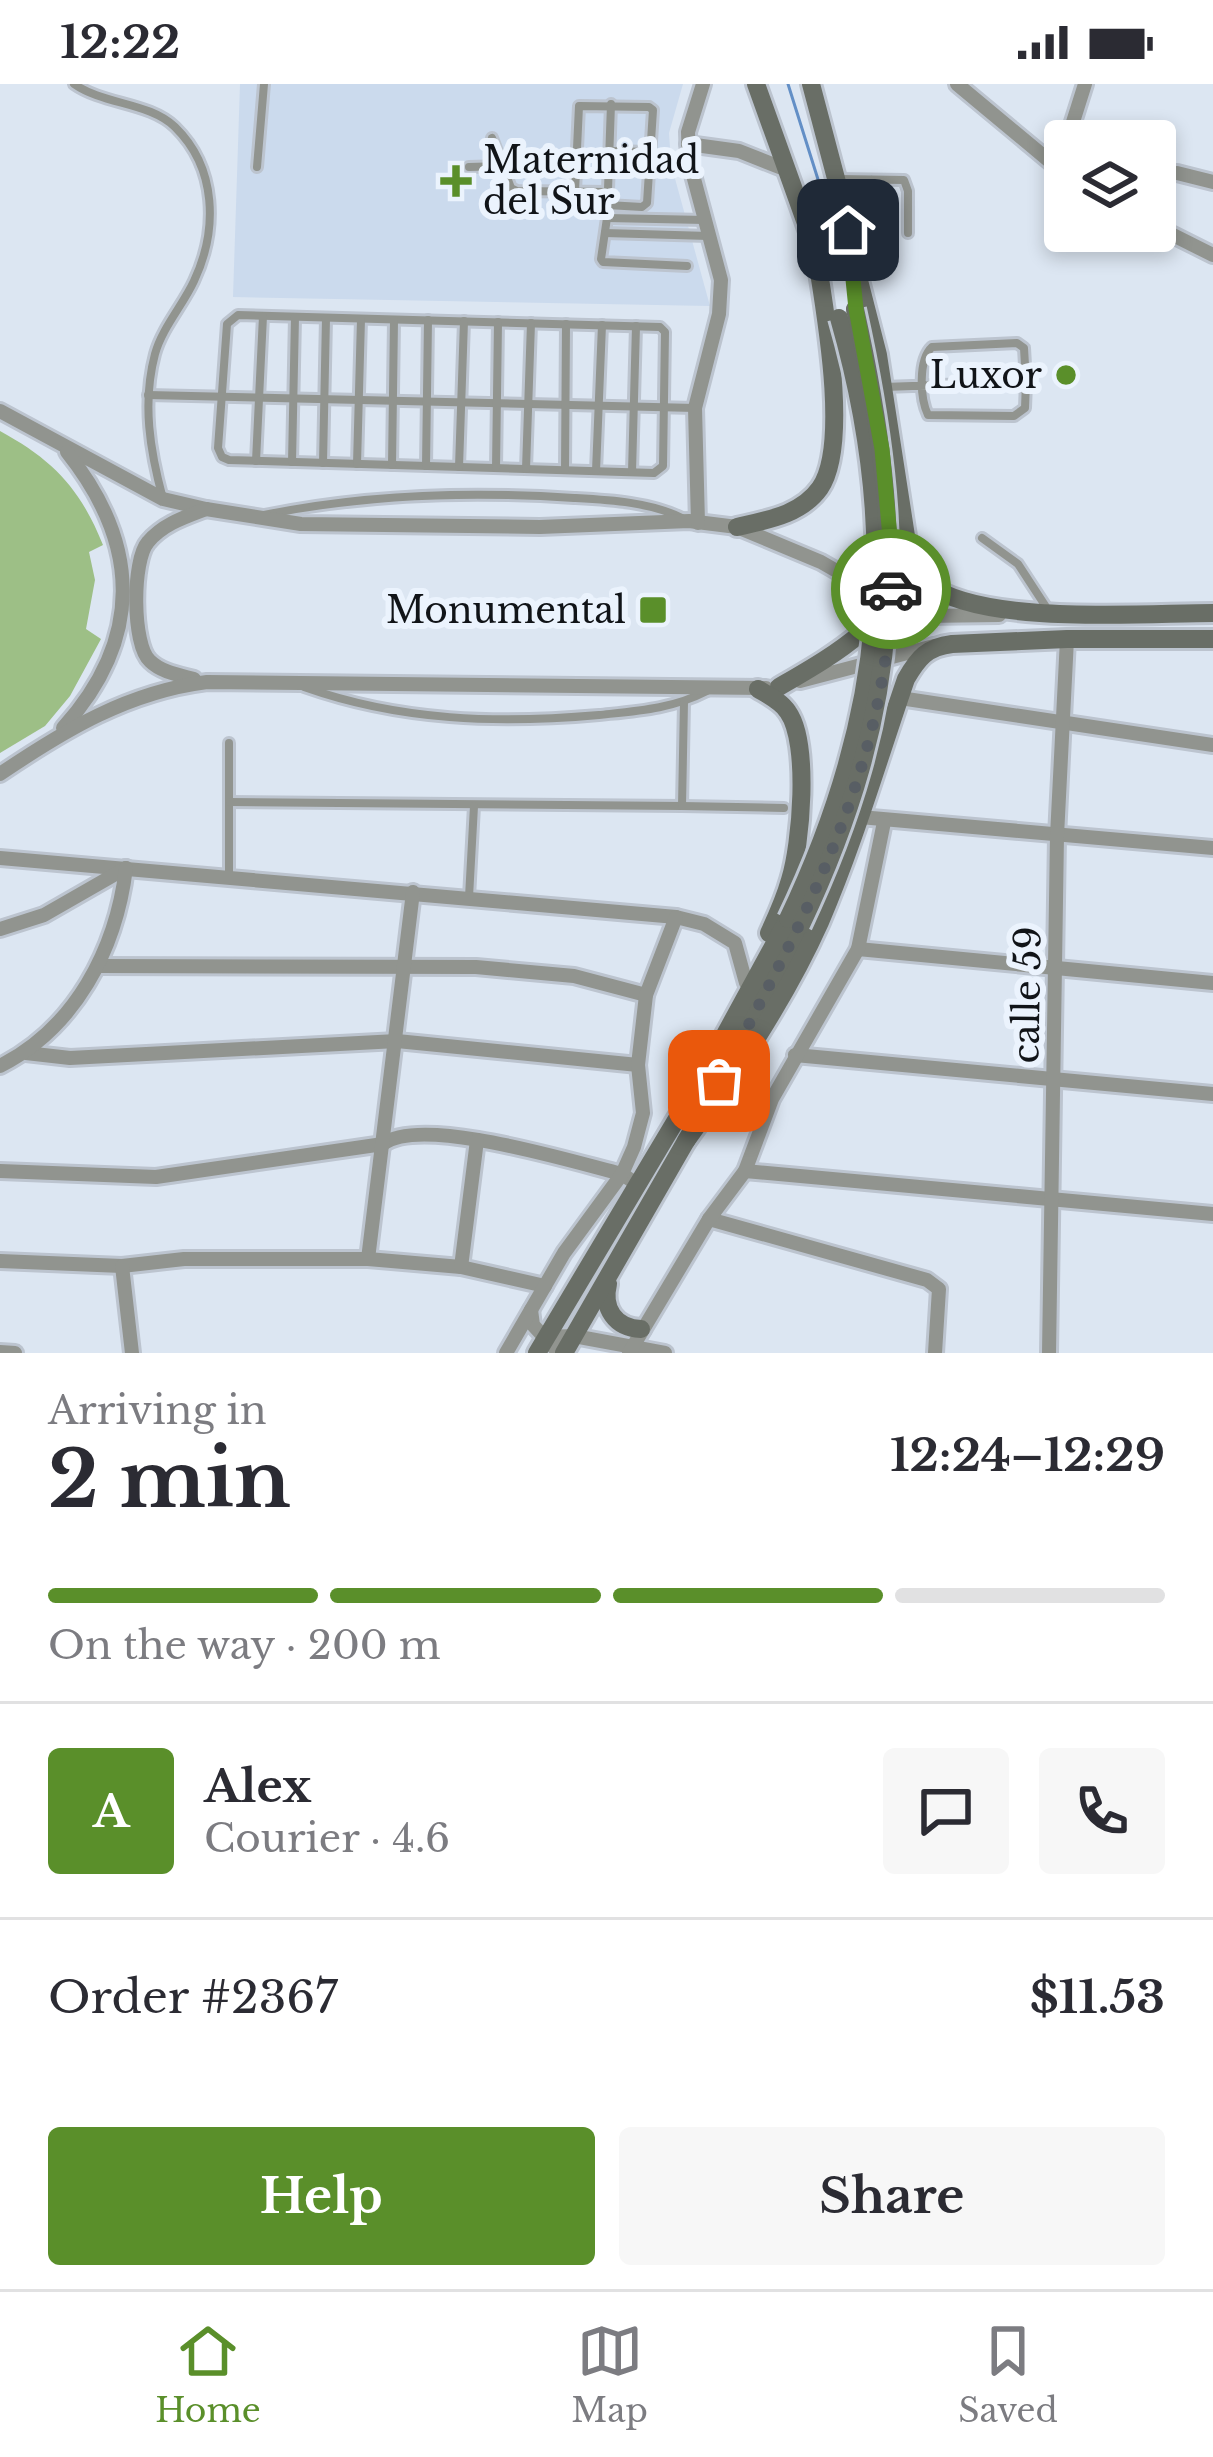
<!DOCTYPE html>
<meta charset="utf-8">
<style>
body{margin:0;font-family:"Libre Baskerville",serif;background:#f7f7f7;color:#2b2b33;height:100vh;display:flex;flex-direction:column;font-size:45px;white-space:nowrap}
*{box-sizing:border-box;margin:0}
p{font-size:39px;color:#7c7c81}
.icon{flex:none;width:66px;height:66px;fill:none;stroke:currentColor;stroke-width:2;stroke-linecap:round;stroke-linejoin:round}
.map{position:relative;height:1269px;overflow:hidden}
.panel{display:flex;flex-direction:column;background:#fff;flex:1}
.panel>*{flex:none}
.fabs{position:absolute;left:1044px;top:36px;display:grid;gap:24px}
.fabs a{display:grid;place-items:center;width:132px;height:132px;border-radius:12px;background:#fff;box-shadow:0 6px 18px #0003;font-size:60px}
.pin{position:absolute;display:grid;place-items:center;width:102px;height:102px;color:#fff;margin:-51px;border-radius:24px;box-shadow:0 6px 18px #0006}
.courier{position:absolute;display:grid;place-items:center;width:120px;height:120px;margin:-60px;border:9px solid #5a8f2a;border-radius:50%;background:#fff;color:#222;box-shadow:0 3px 15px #0007}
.head em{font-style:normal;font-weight:700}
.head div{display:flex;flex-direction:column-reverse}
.head{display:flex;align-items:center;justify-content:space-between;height:204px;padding:0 48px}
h1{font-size:78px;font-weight:700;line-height:90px}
.bar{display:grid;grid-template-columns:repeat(4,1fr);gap:18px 12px;align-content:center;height:144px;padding:0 48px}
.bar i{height:15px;border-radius:9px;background:#e1e1e2}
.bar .selected{background:#5a8f2a}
.bar p{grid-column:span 4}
.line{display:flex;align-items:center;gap:30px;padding:0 48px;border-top:3px solid #e1e1e2}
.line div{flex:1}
.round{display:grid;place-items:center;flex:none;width:126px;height:126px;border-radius:12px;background:#f7f7f7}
.cta{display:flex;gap:24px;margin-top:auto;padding:24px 48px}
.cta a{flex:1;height:138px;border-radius:12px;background:#5a8f2a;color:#fff;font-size:48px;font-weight:700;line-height:138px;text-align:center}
.cta a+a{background:#f7f7f7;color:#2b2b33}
.status{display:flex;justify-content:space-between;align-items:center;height:84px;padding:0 60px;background:#fff;direction:ltr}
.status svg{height:33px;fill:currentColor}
.tab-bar{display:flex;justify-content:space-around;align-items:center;height:168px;border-top:3px solid #e1e1e2;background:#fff;font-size:33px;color:#7c7c81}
.tab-bar a{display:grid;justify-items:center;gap:6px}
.tab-bar .selected{color:#5a8f2a}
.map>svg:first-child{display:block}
</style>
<div class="status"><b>12:22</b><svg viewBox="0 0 49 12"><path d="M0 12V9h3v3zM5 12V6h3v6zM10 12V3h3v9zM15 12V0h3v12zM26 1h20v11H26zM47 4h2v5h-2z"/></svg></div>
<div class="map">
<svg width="1213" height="1269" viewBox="0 0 1213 1269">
<rect width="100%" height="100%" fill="#dce6f2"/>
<path fill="#cbdaed" d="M240 0H683L669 49 671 80 710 222 233 213Z"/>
<path fill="#9dbf86" d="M0 347C53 376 80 404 103 461L89 468 95 496 86 545 101 555 70 612 45 642 0 669Z"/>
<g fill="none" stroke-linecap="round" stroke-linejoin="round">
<path stroke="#638fc6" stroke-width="3" d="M788 0 827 124"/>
<defs>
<g id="lane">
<path d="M74 0C104 21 149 18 175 43 217 84 218 146 194 197 183 221 162 244 155 270 142 319 150 367 163 415"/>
<path d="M611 20 607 134 601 175 603 178 687 182"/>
<path d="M492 54 511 104 517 107 608 108"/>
<path d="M609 67 649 68"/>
<path d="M257 83 264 0"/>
<path d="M469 83 503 82"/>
<path d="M838 95 904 96 908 107V149"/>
<path d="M871 96 875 104 876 148"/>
<path d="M575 107 579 22 649 23 653 26 647 119 642 123 607 121"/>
<path d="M607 134 705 136"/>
<path d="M605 149 709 152"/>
<path d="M238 231 660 243 665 248 663 382 654 389 229 376 222 373 218 364 227 240Z"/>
<path d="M884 303 1026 298 1025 324 1014 332 928 331C920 314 918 276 932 263L1017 259 1024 264 1026 298"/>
<path d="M148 311 695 324"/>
<path d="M256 377 263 232"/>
<path d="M292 378 295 233"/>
<path d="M323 379 326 234"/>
<path d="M357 380 361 235"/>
<path d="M392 381 394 236"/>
<path d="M426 382 428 236"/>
<path d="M459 383 464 237"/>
<path d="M496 384 498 238"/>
<path d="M526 385 531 239"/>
<path d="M565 386 566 240"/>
<path d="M596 387 602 241"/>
<path d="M632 388 636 242"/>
<path d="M264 431C366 410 471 407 574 414 610 416 650 418 682 434"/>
<path d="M982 454 1018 480 1050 529"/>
<path d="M304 603C400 637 498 640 599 631 637 627 672 625 707 607"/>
<path d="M229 659V793"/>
<path d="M230 718 682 722 684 618"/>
<path d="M682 722 784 724"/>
<path d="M469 813 474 722"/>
</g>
<g id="street">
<path d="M957 0 1065 90"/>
<path d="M1067 57 1085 0"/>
<path d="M688 60 739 67 787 86"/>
<path d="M1177 89 1213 98"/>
<path d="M1155 142 1213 171"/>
<path d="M0 327 163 415 206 425 301 440 540 443 689 437 737 443 821 478 908 528 924 532 999 531"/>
<path d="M698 439 695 324 719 230 721 196 689 76 688 48 703 0"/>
<path d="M194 595C179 591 161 588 150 577 132 561 132 476 148 458 163 440 185 433 206 425"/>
<path d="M800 597 934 562"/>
<path d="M900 614 1213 661"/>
<path d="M63 644C143 555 141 461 67 368"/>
<path d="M0 690C65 646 128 608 207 598L766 604"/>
<path d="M860 733 1213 764"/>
<path d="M0 774 676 833 704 840 735 859 746 899"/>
<path d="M0 845 44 831 126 784"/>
<path d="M858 865 1213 899"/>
<path d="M101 882 476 883 574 892 646 911"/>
<path d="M26 969 70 974 397 957 638 981"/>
<path d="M795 971 1213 1010"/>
<path d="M0 982C75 944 116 866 126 784"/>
<path d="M0 1087 156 1093 383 1060C422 1031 573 1078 622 1090L638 1101"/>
<path d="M745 1087 1213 1130"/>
<path d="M709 1135 927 1196 939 1205 935 1269"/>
<path d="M368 1175 413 808"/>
<path d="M0 1177 122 1182 184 1175H368L461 1183 545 1202"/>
<path d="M122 1182 132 1269"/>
<path d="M461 1183 477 1056"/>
<path d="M531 1226 533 1241 559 1269"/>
<path d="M547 1253 574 1252 665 1269"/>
<path d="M0 1268 15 1269"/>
<path d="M506 1269 564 1169 622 1090 634 1063 643 1029 638 981 646 911 676 833"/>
<path d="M629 1269 709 1135 745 1087 772 1015 858 865 884 738"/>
<path d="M1049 1269 1057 752 1067 555"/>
</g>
<g id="secondary">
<path d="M756 0 817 170"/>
<path d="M811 0 838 102 854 184"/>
<path d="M853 173 878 271 910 478C915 485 920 495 927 500 983 542 1143 529 1213 529"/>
<path d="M737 443C767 436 801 431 820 404 851 359 823 217 815 163"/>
<path d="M779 603C832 572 891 540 910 478"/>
<path d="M758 605C768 611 782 618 788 628 810 659 801 761 790 796 785 814 777 832 769 849"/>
<path d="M735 967 801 841"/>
<path d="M686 1057C736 988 785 916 820 838 854 759 878 676 906 595 918 574 927 563 952 560L1067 555H1213"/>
<path d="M608 1200C602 1224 615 1244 641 1245"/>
<path d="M537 1269 703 991 788 835"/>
<path d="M564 1269 690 1050"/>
</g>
</defs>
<use href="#lane" stroke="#bcc4cf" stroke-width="14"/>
<use href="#street" stroke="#bcc4cf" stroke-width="20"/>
<use href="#secondary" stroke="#bcc4cf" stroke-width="24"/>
<use href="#lane" stroke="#91948f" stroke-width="8"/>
<use href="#street" stroke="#91948f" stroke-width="14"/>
<use href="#secondary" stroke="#696e66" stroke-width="18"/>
<defs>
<g id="secondary-bridge">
<path d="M788 835C885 632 901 450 839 234"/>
<path d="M801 841C905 621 907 459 855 225"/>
</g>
</defs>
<use href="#secondary-bridge" stroke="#bcc4cf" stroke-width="24" stroke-linecap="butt"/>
<use href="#secondary-bridge" stroke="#696e66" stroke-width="18"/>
</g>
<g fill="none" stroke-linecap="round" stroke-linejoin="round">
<path stroke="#585e64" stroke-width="12" stroke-dasharray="0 21.6" d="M719 997C801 842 887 685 891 505"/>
<path stroke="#5a8f2a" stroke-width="15" d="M848 146 856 225 882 365 891 464V505"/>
</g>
<g fill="#5a8f2a" stroke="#ebf3fd" stroke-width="4.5">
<path d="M450 79h12v12h12v12h-12v12h-12v-12h-12v-12h12z"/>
<circle cx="1066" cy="291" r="12"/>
<rect x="638" y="511" width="30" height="30" rx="6"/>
</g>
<g text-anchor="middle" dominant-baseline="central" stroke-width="12" stroke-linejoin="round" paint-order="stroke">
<g font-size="36" fill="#111418" stroke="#ebf3fd" text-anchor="end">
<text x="483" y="76" text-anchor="start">Maternidad<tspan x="483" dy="41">del Sur</tspan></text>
<text x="1042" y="291">Luxor</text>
<text x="626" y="526">Monumental</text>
</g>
<g font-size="36" fill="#111418" stroke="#ebf3fd">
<text transform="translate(1027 911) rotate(-89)">calle 59</text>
</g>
</g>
</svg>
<div class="fabs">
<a><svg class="icon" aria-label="layers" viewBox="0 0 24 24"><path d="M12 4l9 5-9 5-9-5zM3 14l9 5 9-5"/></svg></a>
</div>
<div class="pin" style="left:719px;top:997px;background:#ea580c"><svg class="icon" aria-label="bag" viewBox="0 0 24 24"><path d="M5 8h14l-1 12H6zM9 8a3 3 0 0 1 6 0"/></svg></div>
<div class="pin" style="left:848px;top:146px;background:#1f2937"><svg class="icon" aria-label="home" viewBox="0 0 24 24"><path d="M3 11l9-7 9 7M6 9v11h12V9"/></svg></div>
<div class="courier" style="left:891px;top:505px"><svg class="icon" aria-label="car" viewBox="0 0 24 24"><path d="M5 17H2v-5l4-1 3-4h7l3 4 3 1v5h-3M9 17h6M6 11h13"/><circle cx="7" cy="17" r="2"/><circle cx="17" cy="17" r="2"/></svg></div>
</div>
<section class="panel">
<div class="head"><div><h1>2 min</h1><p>Arriving in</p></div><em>12:24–12:29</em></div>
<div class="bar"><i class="selected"></i><i class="selected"></i><i class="selected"></i><i></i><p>On the way · 200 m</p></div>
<div class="line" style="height:216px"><b class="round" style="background:#5a8f2a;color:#fff">A</b><div><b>Alex</b><p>Courier · 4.6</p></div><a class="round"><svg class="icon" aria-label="chat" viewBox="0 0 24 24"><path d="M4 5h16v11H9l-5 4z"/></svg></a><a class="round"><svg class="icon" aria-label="phone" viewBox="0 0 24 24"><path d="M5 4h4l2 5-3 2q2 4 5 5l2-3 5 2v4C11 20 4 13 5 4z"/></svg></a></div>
<div class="line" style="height:156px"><div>Order #2367</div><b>$11.53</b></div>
<div class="cta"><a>Help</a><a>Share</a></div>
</section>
<nav class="tab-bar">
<a class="selected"><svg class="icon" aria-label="home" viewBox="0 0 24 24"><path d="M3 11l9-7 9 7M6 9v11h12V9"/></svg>Home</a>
<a><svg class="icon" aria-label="map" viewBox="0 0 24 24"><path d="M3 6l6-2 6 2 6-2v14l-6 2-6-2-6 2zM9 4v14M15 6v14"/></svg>Map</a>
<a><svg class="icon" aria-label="saved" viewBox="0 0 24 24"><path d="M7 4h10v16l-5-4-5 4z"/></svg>Saved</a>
</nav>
